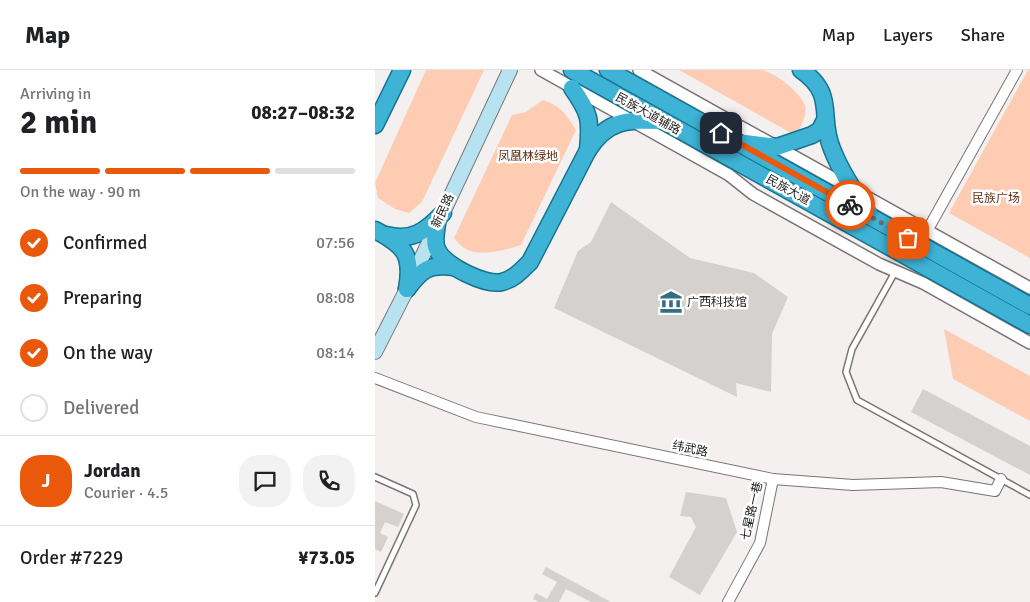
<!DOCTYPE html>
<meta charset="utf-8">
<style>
body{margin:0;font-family:Signika,"Noto Sans SC",sans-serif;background:#f2f2f2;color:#202124;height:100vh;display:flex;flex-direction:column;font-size:19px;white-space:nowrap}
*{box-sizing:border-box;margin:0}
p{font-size:16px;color:#757577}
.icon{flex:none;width:28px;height:28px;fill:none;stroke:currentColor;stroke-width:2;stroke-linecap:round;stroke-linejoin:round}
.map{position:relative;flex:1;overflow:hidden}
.panel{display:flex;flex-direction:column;background:#fff;width:375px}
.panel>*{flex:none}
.pin{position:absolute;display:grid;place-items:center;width:42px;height:42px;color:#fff;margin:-21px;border-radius:10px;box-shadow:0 2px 8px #0006}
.courier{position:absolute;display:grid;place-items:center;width:50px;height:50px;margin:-25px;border:4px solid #ea580c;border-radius:50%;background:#fff;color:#222;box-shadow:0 1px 6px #0007}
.headline em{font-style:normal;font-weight:700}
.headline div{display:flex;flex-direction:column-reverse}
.headline{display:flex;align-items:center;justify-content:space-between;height:85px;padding:0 20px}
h1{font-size:32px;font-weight:700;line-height:38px}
.bar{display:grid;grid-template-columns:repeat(4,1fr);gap:8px 5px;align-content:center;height:60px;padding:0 20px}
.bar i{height:6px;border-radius:4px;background:#e0e0e0}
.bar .on{background:#ea580c}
.bar p{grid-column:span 4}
.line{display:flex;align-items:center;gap:12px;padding:0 20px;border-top:1px solid #e0e0e0}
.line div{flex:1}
.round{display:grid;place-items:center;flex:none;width:52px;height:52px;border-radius:20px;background:#f2f2f2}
ol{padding:0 20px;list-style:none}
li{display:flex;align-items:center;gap:15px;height:55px}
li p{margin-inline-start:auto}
li .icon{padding:5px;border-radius:50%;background:#ea580c;color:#fff;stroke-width:4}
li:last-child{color:#757577}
li i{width:28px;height:28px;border:2px solid #e0e0e0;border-radius:50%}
header{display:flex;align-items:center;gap:30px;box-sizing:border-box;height:70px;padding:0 25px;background:#fff;border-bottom:1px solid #e0e0e0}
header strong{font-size:24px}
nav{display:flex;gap:28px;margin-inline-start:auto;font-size:18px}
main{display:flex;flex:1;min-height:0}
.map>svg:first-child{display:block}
</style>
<header>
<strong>Map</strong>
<nav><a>Map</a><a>Layers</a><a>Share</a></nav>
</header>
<main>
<section class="panel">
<div class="headline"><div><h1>2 min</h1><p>Arriving in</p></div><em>08:27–08:32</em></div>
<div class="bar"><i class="on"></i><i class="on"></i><i class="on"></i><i></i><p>On the way · 90 m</p></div>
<ol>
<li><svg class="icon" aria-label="check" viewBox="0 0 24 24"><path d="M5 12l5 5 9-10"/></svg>Confirmed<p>07:56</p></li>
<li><svg class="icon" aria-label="check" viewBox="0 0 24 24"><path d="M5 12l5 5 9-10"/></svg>Preparing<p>08:08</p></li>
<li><svg class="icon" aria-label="check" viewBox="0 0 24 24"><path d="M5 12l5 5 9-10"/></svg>On the way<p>08:14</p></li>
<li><i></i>Delivered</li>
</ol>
<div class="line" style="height:90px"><b class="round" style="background:#ea580c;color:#fff">J</b><div><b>Jordan</b><p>Courier · 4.5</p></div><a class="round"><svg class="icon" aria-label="chat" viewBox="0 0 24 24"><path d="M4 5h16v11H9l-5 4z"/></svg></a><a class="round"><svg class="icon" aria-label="phone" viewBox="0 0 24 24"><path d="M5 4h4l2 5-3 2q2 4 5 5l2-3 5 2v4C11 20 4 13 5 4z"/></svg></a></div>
<div class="line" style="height:65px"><div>Order #7229</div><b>¥73.05</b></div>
</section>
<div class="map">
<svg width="655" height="532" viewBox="0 0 655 532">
<rect width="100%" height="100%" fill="#f4f0ef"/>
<g fill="#fecbb3">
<path d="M51 0H109L47 132 34 143 20 139 3 128 0 113Z"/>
<path d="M304 0C330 0 362 0 386 0 400 2 425 22 430 35 433 43 426 54 424 61L416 63Z"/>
<path d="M653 0H655V188L574 143Z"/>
<path d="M168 30C186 36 191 44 201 60L146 175C132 180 105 187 91 179 86 177 82 171 79 168L137 45 151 42Z"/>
<path d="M569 259 655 306V351L578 309Z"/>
</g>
<g fill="#d4d1cf">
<path d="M236 132 315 188 379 203 413 227 397 264 396 322 361 313 362 327 179 238 203 181 216 172Z"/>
<path d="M548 319 655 376V405L536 342Z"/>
<path d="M311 422 351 428 362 462 325 525 294 507 321 457 316 447 305 446Z"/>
<path d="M0 431 29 444 23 457 10 452 5 463 13 467 6 482 0 479Z"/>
<path d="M171 497 236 532H216L191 519 184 532H164L158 529 161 523 172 529 182 512 167 504Z"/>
</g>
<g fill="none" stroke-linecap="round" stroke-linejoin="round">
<defs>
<g id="service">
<path d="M520 202 477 279 471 302 482 330 655 425"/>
<path d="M0 407 38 424 41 435 0 523"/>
</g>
<g id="minor">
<path d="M552 161 642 0"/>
<path d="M0 308 101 347 398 409 478 415 566 412 620 421 626 409"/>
<path d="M353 532 385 473 398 409"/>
</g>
<g id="tertiary">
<path d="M166 0 354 105 378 124 504 194 548 213 655 273"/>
<path d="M264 0 655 218"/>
</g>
<path id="secondary" d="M0 282 32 219 135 0"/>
<g id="trunk">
<path d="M197 0 655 255"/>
<path d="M233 0 655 236"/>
<path d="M426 0C462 25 443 46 457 79 466 102 479 122 494 142"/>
<path d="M197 18C215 43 216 50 213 80"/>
<path d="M0 55 27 0"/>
<path d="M370 73 402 77 437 65 445 60 450 50"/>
<path d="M62 154C61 163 58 173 63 181 70 196 111 216 127 212 139 209 147 200 155 192L213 80C233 49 252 50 287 51"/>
<path d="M0 160C30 176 38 185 32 219"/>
<path d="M11 165C37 172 51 161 68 143"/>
<path d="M32 219C47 199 54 194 79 197"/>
</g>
</defs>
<use href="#service" stroke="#787574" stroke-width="8"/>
<use href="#minor" stroke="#787574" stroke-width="12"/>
<use href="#tertiary" stroke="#787574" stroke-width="14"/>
<use href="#secondary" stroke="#787574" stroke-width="16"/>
<use href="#trunk" stroke="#167491" stroke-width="19"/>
<use href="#service" stroke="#fff" stroke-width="5"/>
<use href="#minor" stroke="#fff" stroke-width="10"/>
<use href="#tertiary" stroke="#fff" stroke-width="11"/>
<use href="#secondary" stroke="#b7e2f0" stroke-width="14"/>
<use href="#trunk" stroke="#3eb3d6" stroke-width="16"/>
</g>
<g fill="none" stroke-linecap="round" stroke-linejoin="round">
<path stroke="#6d6b6a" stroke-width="5" stroke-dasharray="0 9" d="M475 135 533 168"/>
<path stroke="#ea580c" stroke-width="6" d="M346 63 475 135"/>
</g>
<defs>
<symbol id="museum-bare" viewBox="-9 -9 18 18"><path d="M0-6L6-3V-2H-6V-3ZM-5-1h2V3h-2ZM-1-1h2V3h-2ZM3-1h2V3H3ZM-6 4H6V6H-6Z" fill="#326e85" stroke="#fffefe" stroke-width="2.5" paint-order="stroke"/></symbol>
</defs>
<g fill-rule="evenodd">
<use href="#museum-bare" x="280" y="216" width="32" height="32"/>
</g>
<g text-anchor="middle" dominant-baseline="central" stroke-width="5" stroke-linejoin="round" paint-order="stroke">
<g font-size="12" fill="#242323" stroke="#fffefe">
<text transform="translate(273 44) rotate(29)">民族大道辅路</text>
<text transform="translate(413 120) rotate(29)">民族大道</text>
<text transform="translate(68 141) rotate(-65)">新民路</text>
<text transform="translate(315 379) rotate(12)">纬武路</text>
<text transform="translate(377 441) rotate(-77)">七星路一巷</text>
</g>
<g font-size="12" fill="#633015" stroke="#fffefe">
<text x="153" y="86">凤凰林绿地</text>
<text x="621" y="128">民族广场</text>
</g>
<g font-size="12" fill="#242323" stroke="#fffefe" text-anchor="start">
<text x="312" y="232">广西科技馆</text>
</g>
</g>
</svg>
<div class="pin" style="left:533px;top:168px;background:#ea580c"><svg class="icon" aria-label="bag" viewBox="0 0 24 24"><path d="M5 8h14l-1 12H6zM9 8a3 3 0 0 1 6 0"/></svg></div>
<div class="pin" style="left:346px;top:63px;background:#1f2937"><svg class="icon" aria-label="home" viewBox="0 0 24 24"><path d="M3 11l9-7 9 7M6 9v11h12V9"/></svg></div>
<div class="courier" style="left:475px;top:135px"><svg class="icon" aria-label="bike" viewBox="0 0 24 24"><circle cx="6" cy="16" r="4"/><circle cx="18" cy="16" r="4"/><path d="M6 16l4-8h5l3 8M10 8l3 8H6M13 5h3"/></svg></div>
</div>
</main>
